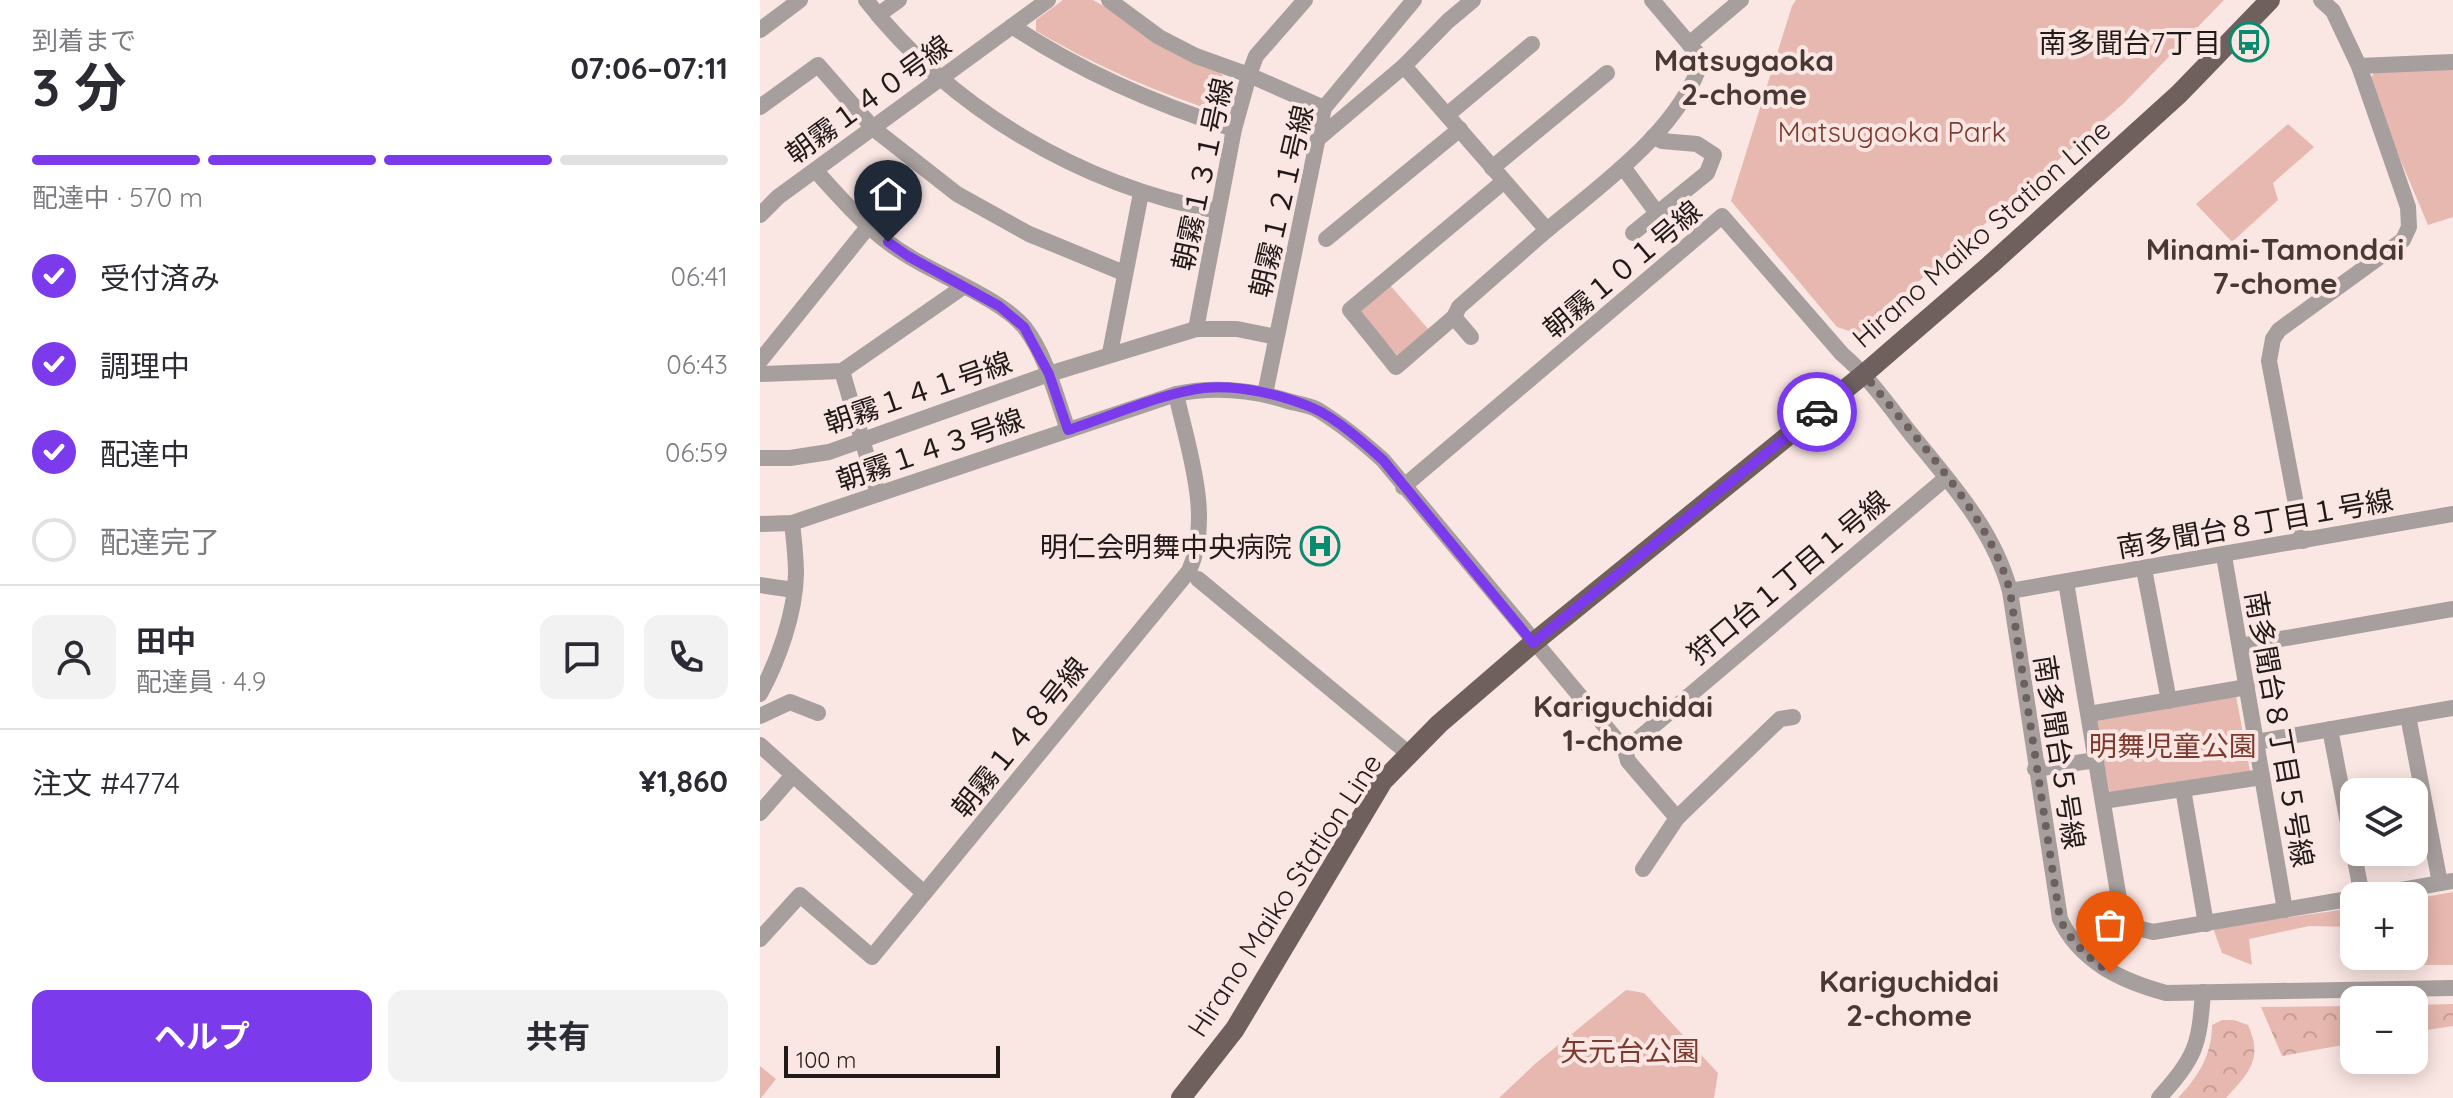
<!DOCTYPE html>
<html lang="ja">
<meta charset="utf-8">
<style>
body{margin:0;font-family:Quicksand,"Noto Sans JP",sans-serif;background:#f2f2f3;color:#2b2b33;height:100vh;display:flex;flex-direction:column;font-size:30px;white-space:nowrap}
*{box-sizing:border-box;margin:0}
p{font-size:26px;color:#7c7c81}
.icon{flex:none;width:44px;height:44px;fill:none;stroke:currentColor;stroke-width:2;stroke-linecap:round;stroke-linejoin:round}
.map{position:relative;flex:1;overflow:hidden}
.panel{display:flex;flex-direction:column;background:#fff;width:760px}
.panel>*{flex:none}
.tools{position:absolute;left:1580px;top:778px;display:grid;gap:16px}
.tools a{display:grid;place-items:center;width:88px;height:88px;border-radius:16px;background:#fff;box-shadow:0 4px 20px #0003;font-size:40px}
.scale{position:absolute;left:24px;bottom:20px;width:216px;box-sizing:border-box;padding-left:8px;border:4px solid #211a19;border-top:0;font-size:22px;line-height:28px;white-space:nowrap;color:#211a19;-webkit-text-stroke:6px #fae6e2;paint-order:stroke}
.pin{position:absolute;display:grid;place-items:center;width:68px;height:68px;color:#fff;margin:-82px -34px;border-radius:50% 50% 50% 0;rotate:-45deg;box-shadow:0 0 8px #0007}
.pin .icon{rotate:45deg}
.courier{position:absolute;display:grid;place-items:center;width:80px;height:80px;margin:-40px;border:6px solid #7c3aed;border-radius:50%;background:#fff;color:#222;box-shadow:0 2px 10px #0007}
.headline em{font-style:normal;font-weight:700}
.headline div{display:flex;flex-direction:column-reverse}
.headline{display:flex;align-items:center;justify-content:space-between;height:136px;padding:0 32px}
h1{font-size:52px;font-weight:700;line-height:60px}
.bar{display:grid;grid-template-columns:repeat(4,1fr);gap:12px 8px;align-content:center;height:96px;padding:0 32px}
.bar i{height:10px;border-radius:6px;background:#e1e1e2}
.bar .current{background:#7c3aed}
.bar p{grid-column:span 4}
.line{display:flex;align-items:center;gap:20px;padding:0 32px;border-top:2px solid #e1e1e2}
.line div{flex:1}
.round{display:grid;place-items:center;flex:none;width:84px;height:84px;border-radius:16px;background:#f2f2f3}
ol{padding:0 32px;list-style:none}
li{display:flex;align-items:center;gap:24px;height:88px}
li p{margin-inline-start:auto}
li .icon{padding:8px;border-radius:50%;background:#7c3aed;color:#fff;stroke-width:4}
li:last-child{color:#7c7c81}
li i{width:44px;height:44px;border:4px solid #e1e1e2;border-radius:50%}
.button{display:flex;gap:16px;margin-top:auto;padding:16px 32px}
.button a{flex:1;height:92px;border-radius:16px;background:#7c3aed;color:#fff;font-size:32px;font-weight:700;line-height:92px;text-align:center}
.button a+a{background:#f2f2f3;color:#2b2b33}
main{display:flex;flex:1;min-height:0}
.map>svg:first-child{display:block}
</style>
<main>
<section class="panel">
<div class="headline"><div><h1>3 分</h1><p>到着まで</p></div><em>07:06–07:11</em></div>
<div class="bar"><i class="current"></i><i class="current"></i><i class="current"></i><i></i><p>配達中 · 570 m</p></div>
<ol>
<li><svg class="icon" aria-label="check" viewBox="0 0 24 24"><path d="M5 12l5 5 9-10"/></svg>受付済み<p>06:41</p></li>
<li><svg class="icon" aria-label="check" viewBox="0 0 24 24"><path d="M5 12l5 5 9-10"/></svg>調理中<p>06:43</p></li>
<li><svg class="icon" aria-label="check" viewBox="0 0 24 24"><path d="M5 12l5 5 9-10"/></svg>配達中<p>06:59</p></li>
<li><i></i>配達完了</li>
</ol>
<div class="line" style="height:144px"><a class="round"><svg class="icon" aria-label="person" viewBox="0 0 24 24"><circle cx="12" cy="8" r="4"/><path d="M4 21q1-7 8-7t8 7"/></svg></a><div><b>田中</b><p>配達員 · 4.9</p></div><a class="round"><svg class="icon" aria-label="chat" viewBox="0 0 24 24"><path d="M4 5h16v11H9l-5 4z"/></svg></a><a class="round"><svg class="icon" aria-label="phone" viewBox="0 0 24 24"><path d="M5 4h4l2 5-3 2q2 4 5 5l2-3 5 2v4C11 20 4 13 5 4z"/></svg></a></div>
<div class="line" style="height:104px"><div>注文 #4774</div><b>¥1,860</b></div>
<div class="button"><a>ヘルプ</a><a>共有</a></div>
</section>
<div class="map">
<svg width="1693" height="1098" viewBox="0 0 1693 1098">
<defs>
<pattern id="forest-crowns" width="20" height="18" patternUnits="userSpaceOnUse" patternTransform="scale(2)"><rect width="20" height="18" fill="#e7b8af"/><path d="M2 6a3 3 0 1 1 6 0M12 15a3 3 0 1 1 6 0" fill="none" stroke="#c69e96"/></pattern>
</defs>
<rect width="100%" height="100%" fill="#fae6e2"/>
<g fill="url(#forest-crowns)">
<path d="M1693 1004V1026L1654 1032V1005Z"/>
<path d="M1594 1006V1043L1522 1056 1501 1007Z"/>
<path d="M1462 1020H1474L1488 1025C1504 1059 1488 1074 1466 1098H1418C1438 1077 1452 1055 1452 1025Z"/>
</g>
<g fill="#e7b8af">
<path d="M303 0H333L456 70C473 82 481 96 465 114 399 94 336 66 276 31V20Z"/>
<path d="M1036 0H1464L1364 103 1098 334 1077 327 971 201 1032 6Z"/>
<path d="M1693 67V217L1668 225 1608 83 1615 71Z"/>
<path d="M1528 124 1554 147 1513 183 1518 200 1472 242 1436 204Z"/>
<path d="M628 283 670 331 639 357 597 311Z"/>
<path d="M1476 696 1490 771 1350 794 1336 720Z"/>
<path d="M1693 892V965H1604L1602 956H1654V899Z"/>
<path d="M1594 908V927L1549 926 1489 939 1492 965 1462 953 1453 928Z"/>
<path d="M866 990 884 993 958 1073 954 1098H739L776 1063Z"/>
<path d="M0 1066 16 1079 1 1098H0Z"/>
</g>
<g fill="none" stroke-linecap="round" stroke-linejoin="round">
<g stroke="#a79f9d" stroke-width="16">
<path d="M106 0C192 110 321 185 457 211"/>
<path d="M349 0 399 37 436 56 489 75 564 108"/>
<path d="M118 15 139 0"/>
<path d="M252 26C321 72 395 104 474 129"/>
<path d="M0 30 40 0"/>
<path d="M929 44 981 0"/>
<path d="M644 66 787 230"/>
<path d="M1599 66 1693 62"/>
<path d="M0 107 58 65 114 129 197 194 269 234 364 273"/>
<path d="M687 115 772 44"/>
<path d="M559 138 644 66 688 21 713 0"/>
<path d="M863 167 897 213"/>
<path d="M732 168 847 73"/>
<path d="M55 170C84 202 112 235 150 257 182 277 243 300 265 328 287 357 296 397 308 430"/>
<path d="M743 182 590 310 636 367 694 317 699 307C729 281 758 255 787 230 841 185 921 129 942 59L892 0"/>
<path d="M0 215 18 197 288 0"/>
<path d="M873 233 947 173 954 155 937 144 902 141 893 137"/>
<path d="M566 239 700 129"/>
<path d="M694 317 711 337"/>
<path d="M436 329 474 129 489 75 496 56 545 0"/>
<path d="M350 353 381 193"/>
<path d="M0 361 108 227"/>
<path d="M82 371 118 494"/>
<path d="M0 374 82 371 203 287"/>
<path d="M505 394 564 108 654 0"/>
<path d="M0 458H30L69 452 289 374 436 329H477L516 337"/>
<path d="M643 487 962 216 1082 354C1109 377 1129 406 1151 434 1190 482 1234 530 1250 591L1300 919C1320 962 1362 981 1406 993L1693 988"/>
<path d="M0 524 32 523 416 394C455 386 490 389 528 401 538 404 549 405 558 410 581 424 603 442 623 460L865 750 1186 478"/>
<path d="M1543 541 1509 361 1513 339 1519 330 1643 240 1649 227 1648 207 1599 66 1573 11 1561 0"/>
<path d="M1464 556 1525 910"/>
<path d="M1384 569 1409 701"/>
<path d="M438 579 642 748"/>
<path d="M1306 582 1361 911 1374 927 1393 932 1594 898"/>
<path d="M0 585 34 590"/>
<path d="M1250 591 1693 514"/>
<path d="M1480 646 1693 609"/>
<path d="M0 694C19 659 35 614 36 574 36 557 34 540 32 523"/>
<path d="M1329 714 1487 687"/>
<path d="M0 716 30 702 58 713"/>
<path d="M1648 716 1680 883"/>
<path d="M1570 729 1602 896"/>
<path d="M1496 742 1693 708"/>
<path d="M0 745 164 893"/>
<path d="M865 750 868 761 917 818"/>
<path d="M1275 769 1336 760"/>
<path d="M1423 789 1446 924"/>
<path d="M1343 801 1502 777"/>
<path d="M0 813 33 775"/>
<path d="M883 869 917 818 1020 719 1033 717"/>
<path d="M1607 896 1693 881"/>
<path d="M0 939 40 895 112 957 429 571C453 517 428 449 416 394"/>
<path d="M1399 1098C1436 1056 1439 1047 1443 992"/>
</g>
<path stroke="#6f605d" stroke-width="20" d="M421 1098 475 1029 623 781 679 724 773 643 1104 374 1230 265 1419 94 1510 0"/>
</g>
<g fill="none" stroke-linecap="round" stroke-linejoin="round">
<path stroke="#6d615f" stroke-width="8" stroke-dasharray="0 14.4" d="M1057 412 1104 374C1153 436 1230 515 1250 591L1300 919C1311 943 1328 957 1350 973"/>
<path stroke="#7c3aed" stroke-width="10" d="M128 242 148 256 239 306 264 327 289 374 308 430C349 417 402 393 444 388 478 384 522 395 553 408 576 418 604 443 623 460L773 643 1057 412"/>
</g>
<defs>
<symbol id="bus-ring" viewBox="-11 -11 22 22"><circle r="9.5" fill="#fae6e2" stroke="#098b6f" stroke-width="1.5"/><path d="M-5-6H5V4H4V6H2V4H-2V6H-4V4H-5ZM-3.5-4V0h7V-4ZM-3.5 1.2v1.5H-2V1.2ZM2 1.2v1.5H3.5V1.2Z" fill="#098b6f"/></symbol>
<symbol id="hospital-ring" viewBox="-11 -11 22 22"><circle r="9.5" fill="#fae6e2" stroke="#098b6f" stroke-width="1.5"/><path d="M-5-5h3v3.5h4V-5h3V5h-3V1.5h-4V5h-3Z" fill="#098b6f"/></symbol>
</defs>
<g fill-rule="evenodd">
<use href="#bus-ring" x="1467" y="20" width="44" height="44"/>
<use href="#hospital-ring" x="538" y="524" width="44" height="44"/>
</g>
<g text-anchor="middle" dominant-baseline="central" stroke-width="8" stroke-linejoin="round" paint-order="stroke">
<g font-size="28" fill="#211a19" stroke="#fae6e2" text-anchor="end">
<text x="1461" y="42">南多聞台7丁目</text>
<text x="532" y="546">明仁会明舞中央病院</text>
</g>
<g font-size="28" fill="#211a19" stroke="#fae6e2">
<text transform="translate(108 99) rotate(-36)">朝霧１４０号線</text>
<text transform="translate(442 174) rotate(-78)">朝霧１３１号線</text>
<text transform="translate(521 201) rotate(-77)">朝霧１２１号線</text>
<text transform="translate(1221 233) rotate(-41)">Hirano Maiko Station Line</text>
<text transform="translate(862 269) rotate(-40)">朝霧１０１号線</text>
<text transform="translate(158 392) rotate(-19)">朝霧１４１号線</text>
<text transform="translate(170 449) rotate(-19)">朝霧１４３号線</text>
<text transform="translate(1495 523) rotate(-10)">南多聞台８丁目１号線</text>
<text transform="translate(1028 577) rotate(-40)">狩口台１丁目１号線</text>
<text transform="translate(1520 729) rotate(80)">南多聞台８丁目５号線</text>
<text transform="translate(259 737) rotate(-51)">朝霧１４８号線</text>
<text transform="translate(1300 752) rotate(81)">南多聞台５号線</text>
<text transform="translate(524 895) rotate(-57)">Hirano Maiko Station Line</text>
</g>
<g font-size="28" fill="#7d3b30" stroke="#fae6e2">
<text x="1132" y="131">Matsugaoka Park</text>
<text x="1413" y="745">明舞児童公園</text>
<text x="870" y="1050">矢元台公園</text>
</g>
<g font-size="30" font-weight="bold" fill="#483935" stroke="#fae6e2">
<text x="984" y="60">Matsugaoka<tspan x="984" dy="34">2-chome</tspan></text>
<text x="1515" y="249">Minami-Tamondai<tspan x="1515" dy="34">7-chome</tspan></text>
<text x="863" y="706">Kariguchidai<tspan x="863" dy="34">1-chome</tspan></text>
<text x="1149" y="981">Kariguchidai<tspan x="1149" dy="34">2-chome</tspan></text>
</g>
</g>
</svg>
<div class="tools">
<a><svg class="icon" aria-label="layers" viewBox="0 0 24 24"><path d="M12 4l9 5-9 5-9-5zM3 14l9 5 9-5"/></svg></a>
<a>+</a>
<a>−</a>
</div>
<div class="scale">100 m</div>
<div class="pin" style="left:1350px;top:973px;background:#ea580c"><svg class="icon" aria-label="bag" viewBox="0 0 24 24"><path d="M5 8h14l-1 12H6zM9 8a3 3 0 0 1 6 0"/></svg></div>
<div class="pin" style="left:128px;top:242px;background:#1f2937"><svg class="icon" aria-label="home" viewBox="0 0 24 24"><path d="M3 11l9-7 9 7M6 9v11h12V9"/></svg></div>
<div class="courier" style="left:1057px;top:412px"><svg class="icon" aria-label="car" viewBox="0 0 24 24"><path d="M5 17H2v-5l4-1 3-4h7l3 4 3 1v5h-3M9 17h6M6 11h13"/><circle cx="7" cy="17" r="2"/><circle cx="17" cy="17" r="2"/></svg></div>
</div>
</main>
